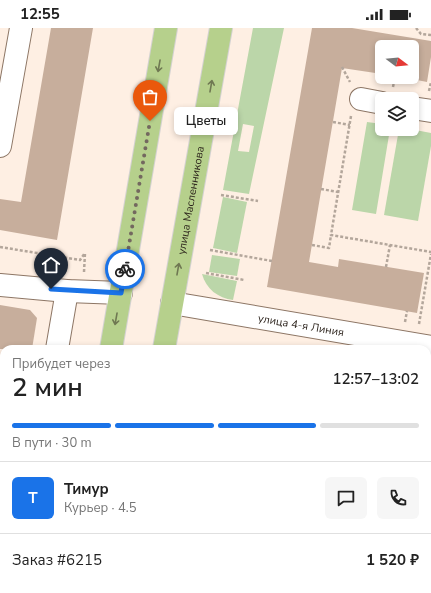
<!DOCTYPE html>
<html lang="ru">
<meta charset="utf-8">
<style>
body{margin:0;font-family:"Nunito Sans",sans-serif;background:#f6f6f6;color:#222;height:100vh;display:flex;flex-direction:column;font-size:15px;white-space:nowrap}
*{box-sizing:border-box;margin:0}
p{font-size:13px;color:#767676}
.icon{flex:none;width:22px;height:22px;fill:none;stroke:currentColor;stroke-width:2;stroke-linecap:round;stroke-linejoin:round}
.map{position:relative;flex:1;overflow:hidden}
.details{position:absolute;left:0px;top:317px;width:431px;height:248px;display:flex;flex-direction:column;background:#fff;border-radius:12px 12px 0 0;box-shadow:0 2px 6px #0003}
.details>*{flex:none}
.needle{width:26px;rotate:106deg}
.fabs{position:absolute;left:375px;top:12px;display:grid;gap:8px}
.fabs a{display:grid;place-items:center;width:44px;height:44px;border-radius:6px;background:#fff;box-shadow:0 2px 6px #0003;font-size:20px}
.pin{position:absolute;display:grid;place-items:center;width:34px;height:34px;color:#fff;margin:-41px -17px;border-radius:50% 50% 50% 0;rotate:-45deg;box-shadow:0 0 4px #0007}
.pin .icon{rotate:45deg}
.courier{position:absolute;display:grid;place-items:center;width:40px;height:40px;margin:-20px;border:3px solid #1a73e8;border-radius:50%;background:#fff;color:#222;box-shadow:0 1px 5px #0007}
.bubble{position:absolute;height:28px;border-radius:6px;background:#fff;box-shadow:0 2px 6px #0003;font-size:13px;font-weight:600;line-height:28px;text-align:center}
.headline em{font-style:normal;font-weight:600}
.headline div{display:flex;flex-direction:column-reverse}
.headline{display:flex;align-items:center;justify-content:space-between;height:68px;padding:0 12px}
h1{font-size:26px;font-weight:600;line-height:30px}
.bar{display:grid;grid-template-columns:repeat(4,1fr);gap:6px 4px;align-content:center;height:48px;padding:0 12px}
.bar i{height:5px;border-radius:3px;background:#e0e0e0}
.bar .current{background:#1a73e8}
.bar p{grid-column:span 4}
.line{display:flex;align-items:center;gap:10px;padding:0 12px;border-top:1px solid #e0e0e0}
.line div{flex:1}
.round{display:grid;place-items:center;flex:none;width:42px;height:42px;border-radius:6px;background:#f6f6f6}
.status{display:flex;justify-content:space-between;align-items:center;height:28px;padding:0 20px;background:#fff;direction:ltr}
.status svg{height:11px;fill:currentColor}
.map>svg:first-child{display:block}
</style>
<div class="status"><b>12:55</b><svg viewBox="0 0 49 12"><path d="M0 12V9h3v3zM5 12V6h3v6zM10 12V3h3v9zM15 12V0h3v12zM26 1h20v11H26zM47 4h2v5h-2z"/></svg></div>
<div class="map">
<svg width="431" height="565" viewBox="0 0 431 565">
<rect width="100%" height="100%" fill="#feefe3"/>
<g fill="#bbd6a9" fill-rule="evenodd">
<path d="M253 0H284L249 166 223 162ZM243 96 254 98 249 124 238 123Z"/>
<path d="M367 94 382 96V101H390L376 186 352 182Z"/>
<path d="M399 101H410L431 105V118L418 193 384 187Z"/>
<path d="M223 169 247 174 237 225 213 220Z"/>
<path d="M212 227 240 231 237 248 209 244Z"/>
<path d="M202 246 237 253 233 272C218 270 206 261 202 246Z"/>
</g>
<g fill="#c7ae9c">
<path d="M51 0H93L57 212 0 202V171L21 174Z"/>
<path d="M312 0H352L431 13V29L427 54 412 51V19H382V46L342 40 309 234 338 239 339 231 424 245 417 285 267 259Z"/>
<path d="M0 277 30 282 37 290 32 321H0Z"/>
</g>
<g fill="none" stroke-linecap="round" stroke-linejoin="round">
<defs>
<g id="minor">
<path d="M361 71 382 75"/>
<path d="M412 80 431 83"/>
<path d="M0 118 21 0"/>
<path d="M0 257 67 263 121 265"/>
<path id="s1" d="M172 275 431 319"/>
<path d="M57 321 67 263"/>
<path d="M12 565 13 561"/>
<path d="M384 565 386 561"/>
<path d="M430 565 431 557"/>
</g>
<g id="major">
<path d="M111 321 166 0"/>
<path id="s2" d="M164 321 221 0"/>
<path d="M70 565V561"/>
<path d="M121 565 122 561"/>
</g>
</defs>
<use href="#minor" stroke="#8d7665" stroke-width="24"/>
<use href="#major" stroke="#d4d2d1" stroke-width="24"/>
<g stroke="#b3a69b" stroke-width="2.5" stroke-dasharray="3 2" stroke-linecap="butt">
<path d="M416 0 421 6 431 7"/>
<path d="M342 39 350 54"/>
<path d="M393 59 395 49"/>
<path d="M429 63 431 54"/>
<path d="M351 88 331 207 431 224"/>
<path d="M333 94 350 97"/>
<path d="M321 161 338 164"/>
<path d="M221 167 258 173"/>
<path d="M312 217 329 220 331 207"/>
<path d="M0 219 80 232 85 225"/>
<path d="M210 222 272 233"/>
<path d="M386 239 390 217"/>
<path d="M84 244 85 225"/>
<path d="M206 245 244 252"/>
<path d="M405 294 407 283"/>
<path d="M419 296 431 226"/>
</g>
<use href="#minor" stroke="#fff" stroke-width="22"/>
<use href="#major" stroke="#b6d08c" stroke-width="22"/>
</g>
<defs><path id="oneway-shaft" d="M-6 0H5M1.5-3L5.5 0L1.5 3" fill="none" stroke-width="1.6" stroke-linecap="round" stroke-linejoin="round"/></defs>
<g stroke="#6f7852">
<use href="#oneway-shaft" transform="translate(159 38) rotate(100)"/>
<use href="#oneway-shaft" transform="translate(211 58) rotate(-80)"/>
<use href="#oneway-shaft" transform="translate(178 241) rotate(-80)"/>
<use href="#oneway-shaft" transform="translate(116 291) rotate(100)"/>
</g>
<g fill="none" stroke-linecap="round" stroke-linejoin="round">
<path stroke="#73685f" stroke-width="4" stroke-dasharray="0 7.2" d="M125 241 150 93"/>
<path stroke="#1a73e8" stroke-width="5" d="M51 261 121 265 125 241"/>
</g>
<g text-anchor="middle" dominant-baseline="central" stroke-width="3" stroke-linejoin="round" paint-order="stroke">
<g font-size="11" fill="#281f18" stroke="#fff">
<text stroke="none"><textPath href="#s2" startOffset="151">улица Масленникова</textPath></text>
<text stroke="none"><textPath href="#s1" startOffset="131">улица 4-я Линия</textPath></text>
</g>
</g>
</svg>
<div class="fabs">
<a><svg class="needle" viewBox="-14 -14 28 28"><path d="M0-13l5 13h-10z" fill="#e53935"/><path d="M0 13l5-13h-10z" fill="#767676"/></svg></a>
<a><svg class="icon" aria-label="layers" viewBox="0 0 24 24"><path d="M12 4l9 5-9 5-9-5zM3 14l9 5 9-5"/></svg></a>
</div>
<div class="pin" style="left:150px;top:93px;background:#ea580c"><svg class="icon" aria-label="bag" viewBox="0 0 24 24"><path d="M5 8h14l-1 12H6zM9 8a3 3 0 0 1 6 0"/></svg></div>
<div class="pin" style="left:51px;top:261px;background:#1f2937"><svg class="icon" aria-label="home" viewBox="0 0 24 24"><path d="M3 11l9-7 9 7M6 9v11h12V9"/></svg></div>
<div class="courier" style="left:125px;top:241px"><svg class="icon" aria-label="bike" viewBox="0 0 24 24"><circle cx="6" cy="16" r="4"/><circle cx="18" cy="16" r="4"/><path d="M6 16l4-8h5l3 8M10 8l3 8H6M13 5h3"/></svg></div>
<div class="bubble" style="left:174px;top:79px;width:64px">Цветы</div>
<section class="details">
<div class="headline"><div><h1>2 мин</h1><p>Прибудет через</p></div><em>12:57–13:02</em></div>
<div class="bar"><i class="current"></i><i class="current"></i><i class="current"></i><i></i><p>В пути · 30 m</p></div>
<div class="line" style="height:72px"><b class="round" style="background:#1a73e8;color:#fff">Т</b><div><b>Тимур</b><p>Курьер · 4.5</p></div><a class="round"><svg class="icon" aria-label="chat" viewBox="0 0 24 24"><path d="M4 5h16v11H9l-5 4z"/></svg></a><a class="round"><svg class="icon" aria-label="phone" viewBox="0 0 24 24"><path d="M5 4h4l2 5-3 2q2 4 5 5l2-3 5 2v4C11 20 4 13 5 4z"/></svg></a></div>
<div class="line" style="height:52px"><div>Заказ #6215</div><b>1 520 ₽</b></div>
</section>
</div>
